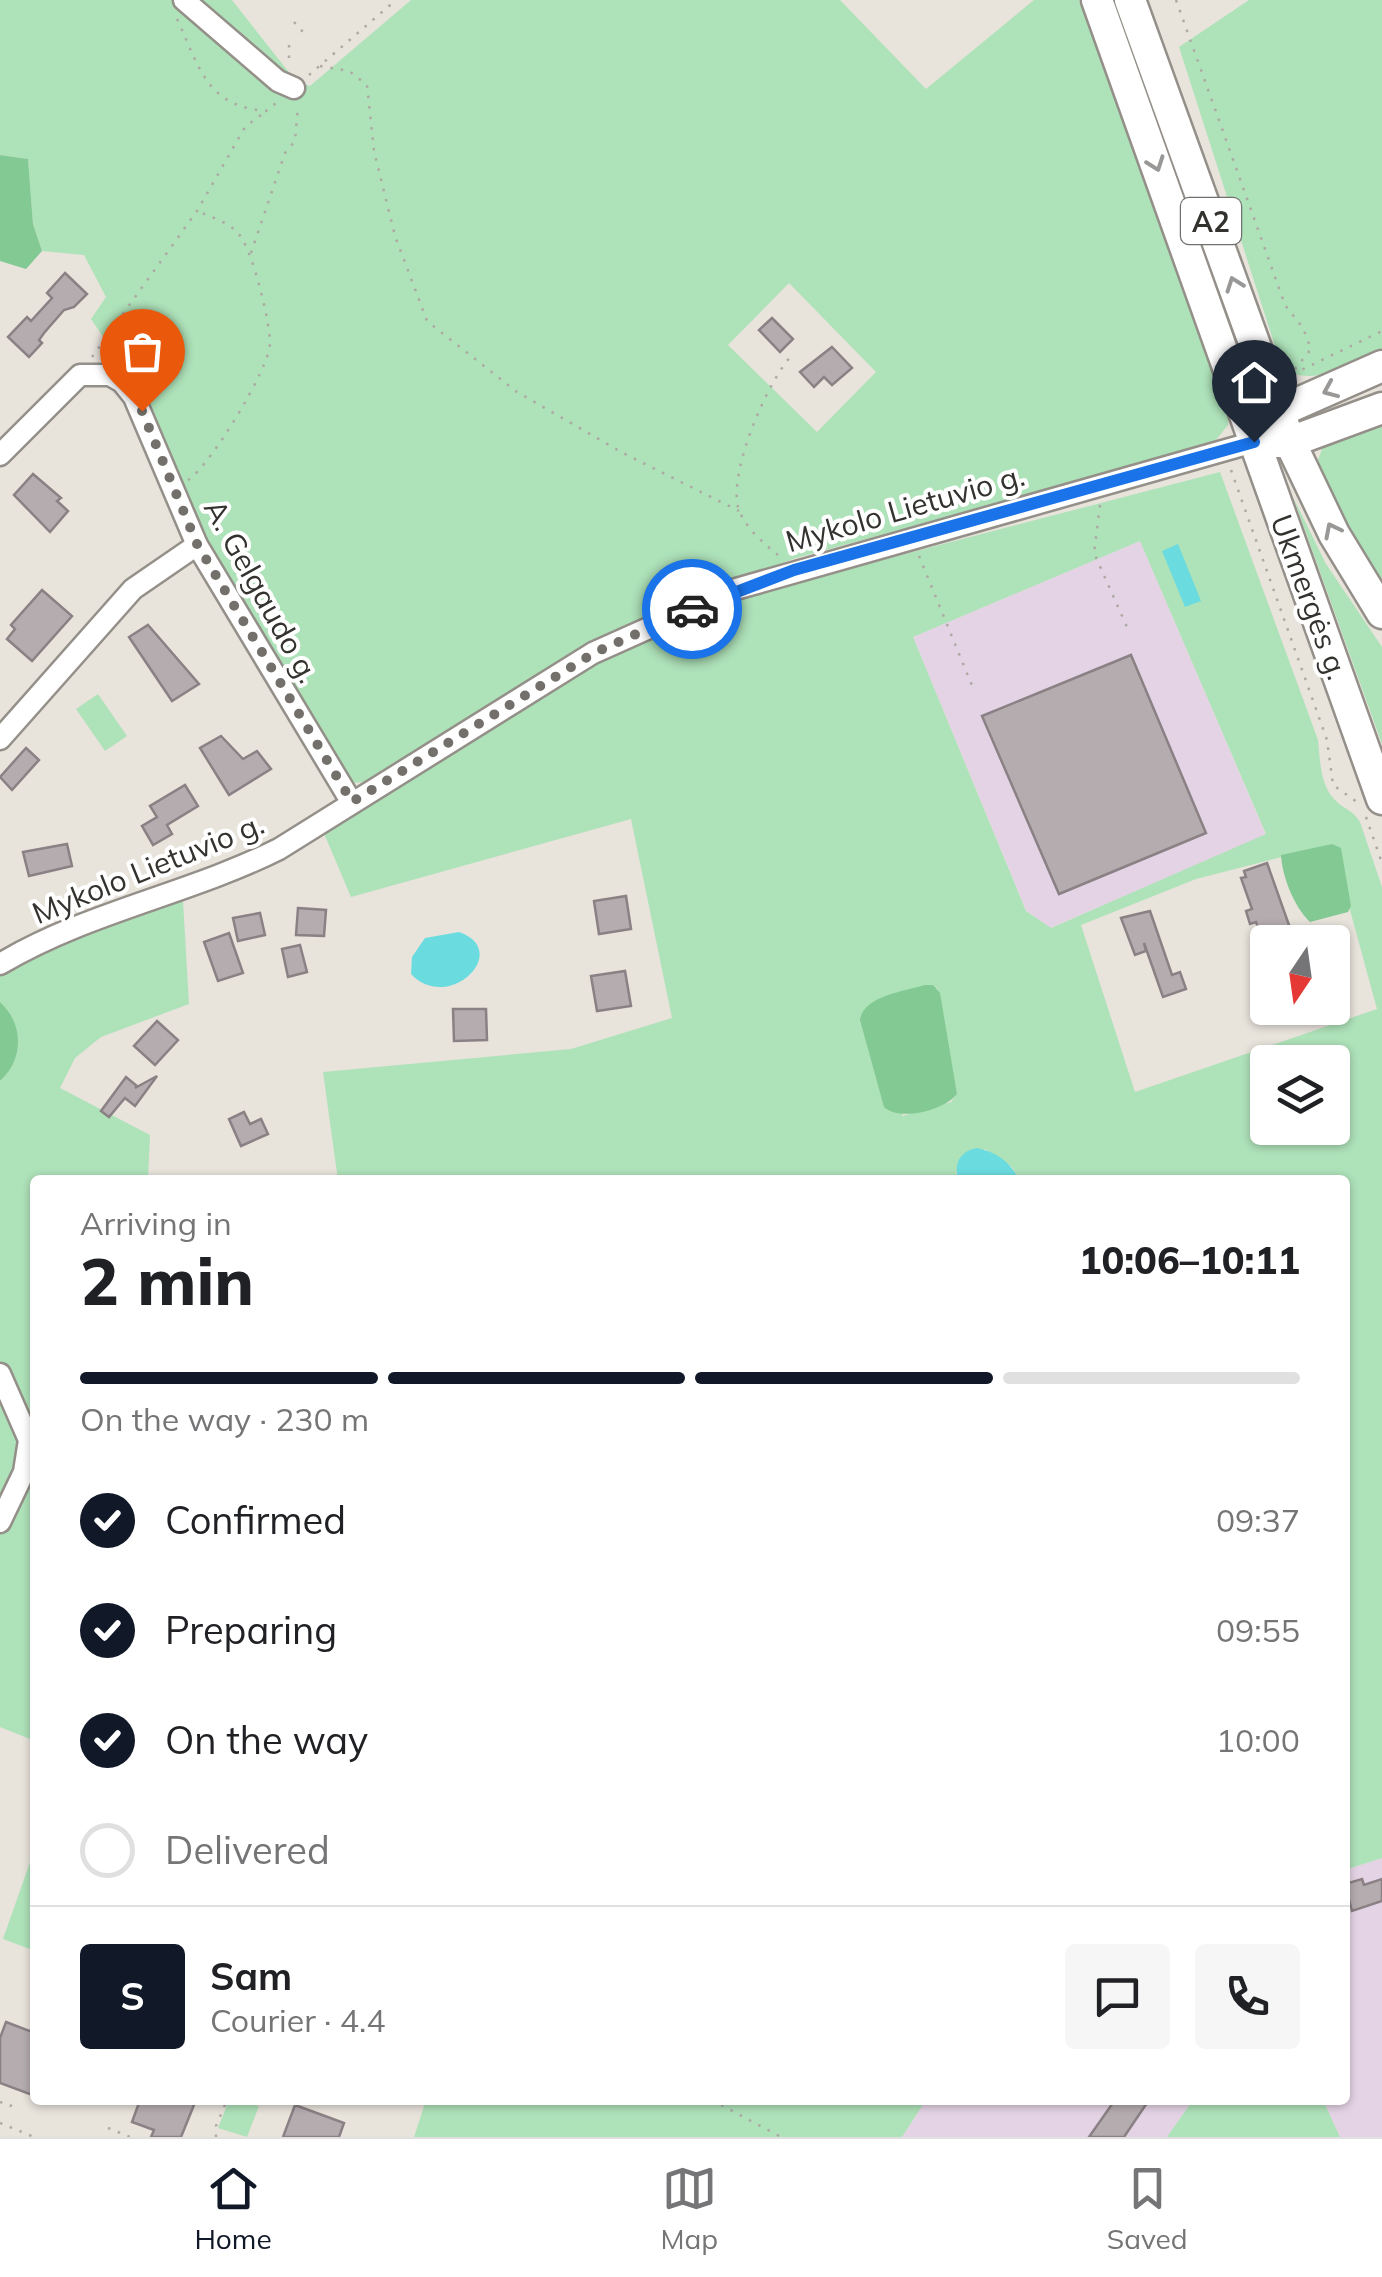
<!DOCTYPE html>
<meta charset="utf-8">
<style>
body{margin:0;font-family:Mulish,sans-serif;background:#f6f6f6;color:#202124;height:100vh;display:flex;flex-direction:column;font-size:38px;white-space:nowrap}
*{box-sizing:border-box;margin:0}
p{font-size:32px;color:#757577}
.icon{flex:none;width:55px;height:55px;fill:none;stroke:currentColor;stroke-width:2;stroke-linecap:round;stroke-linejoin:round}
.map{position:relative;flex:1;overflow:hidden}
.details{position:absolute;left:30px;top:1175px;width:1320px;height:930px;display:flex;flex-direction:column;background:#fff;border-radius:10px;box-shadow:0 2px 8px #0004}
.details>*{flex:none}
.needle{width:65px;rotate:193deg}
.fabs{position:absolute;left:1250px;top:925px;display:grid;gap:20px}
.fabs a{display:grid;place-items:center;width:100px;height:100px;border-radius:10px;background:#fff;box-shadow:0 2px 8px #0004;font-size:50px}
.pin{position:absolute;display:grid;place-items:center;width:85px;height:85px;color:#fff;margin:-102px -42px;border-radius:50% 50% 50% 0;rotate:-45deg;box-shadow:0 0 10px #0007}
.pin .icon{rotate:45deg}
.courier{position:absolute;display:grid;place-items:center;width:100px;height:100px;margin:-50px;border:8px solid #1a73e8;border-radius:50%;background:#fff;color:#222;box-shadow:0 2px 12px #0007}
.headline em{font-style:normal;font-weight:800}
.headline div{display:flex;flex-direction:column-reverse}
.headline{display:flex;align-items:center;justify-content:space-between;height:170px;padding:0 50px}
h1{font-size:65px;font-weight:800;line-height:75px}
.bar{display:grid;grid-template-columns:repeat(4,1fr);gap:15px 10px;align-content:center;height:120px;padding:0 50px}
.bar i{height:12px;border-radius:8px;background:#e0e0e0}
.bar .selected{background:#111827}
.bar p{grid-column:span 4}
.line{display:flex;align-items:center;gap:25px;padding:0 50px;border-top:2px solid #e0e0e0}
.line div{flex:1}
.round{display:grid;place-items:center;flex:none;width:105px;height:105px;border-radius:10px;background:#f6f6f6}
ol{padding:0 50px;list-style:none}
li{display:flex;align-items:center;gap:30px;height:110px}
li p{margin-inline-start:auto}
li .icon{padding:10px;border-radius:50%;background:#111827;color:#fff;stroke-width:4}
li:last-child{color:#757577}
li i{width:55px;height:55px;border:5px solid #e0e0e0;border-radius:50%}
.tab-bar{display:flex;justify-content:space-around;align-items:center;height:140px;border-top:2px solid #e0e0e0;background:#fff;font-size:28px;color:#757577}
.tab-bar a{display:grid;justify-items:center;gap:5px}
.tab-bar .selected{color:#111827}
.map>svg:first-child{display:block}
</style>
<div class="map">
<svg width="1382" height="2137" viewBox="0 0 1382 2137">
<rect width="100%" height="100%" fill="#e8e3db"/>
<g fill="#e4d3e5">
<path d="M1140 541 1266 835 1050 928 1026 910 913 637Z"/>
<path d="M1382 1858V2137H1340L1323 2100H1345V1870Z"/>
<path d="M926 2100H1193L1167 2137H902Z"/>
</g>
<g fill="#aee2b9" fill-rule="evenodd">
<path d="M0 0H232L295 80 310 86 411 0H840L926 89 1034 0H1079L1229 403 1228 425 1211 446 796 558 715 587 642 619 532 679 366 782 352 783 341 776 191 515 149 405 91 319 106 297 84 255 42 251 33 224 28 159 0 155ZM789 283 876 372 817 432 728 345Z"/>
<path d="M1249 0H1382V349C1352 363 1314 389 1282 368L1179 47Z"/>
<path d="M1382 422V586L1362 557 1316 465 1324 444Z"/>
<path d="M1220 472 1318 740C1320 759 1320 784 1334 799 1343 809 1353 810 1360 822L1382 887V1858L1345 1870V1180H1019L1012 1167 985 1149 956 1172 958 1180H338L323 1072 571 1049 672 1018 631 819 351 897 323 831 604 658 736 598ZM1140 541 1266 834 1051 928 1026 911 913 637ZM1332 844 1377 1009 1135 1092 1081 925 1196 879ZM937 987 957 1094 951 1102 902 1116ZM1268 1062H1332V1128H1268Z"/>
<path d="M1293 497 1326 564 1382 647V744Z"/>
<path d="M98 694 127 736 105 751 76 709Z"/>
<path d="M183 901 189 1004 101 1037 75 1058 60 1088 150 1135 148 1180H35V1741L0 1727V1081C22 1061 20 1021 0 1002V973L123 918Z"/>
<path d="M35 1848V1951L3 1939Z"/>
<path d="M229 2100 259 2106 247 2137 218 2128Z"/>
<path d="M426 2100H926L902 2137H414Z"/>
<path d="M1193 2100H1323L1340 2137H1167Z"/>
</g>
<g fill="#83c994">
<path d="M0 155 28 159 33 224 42 251 26 269 0 261Z"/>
<path d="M1332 844 1341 848 1351 906 1348 912 1310 922C1294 907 1282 876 1281 855Z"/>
<path d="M925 985H933L940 993 957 1094C945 1110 900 1122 884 1107L860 1020C863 996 905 991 925 985Z"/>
<path d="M0 1002C24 1024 24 1059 0 1081Z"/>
</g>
<g fill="#6adce0">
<path d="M1178 544 1201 601 1185 607 1162 551Z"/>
<path d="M459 932C513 951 448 1014 411 974L412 957 425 938Z"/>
<path d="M976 1148C995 1151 1011 1162 1019 1180H958C954 1164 959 1152 976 1148Z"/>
</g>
<g fill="#b5acb0" stroke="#8a8185" stroke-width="2.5">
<path d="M65 273 87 294 74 307 64 310 44 333 39 340 42 343 29 357 8 337 27 317 31 321 52 298 47 293Z"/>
<path d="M772 318 793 339 780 352 759 330Z"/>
<path d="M832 347 852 368 832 385 824 377 814 387 800 372Z"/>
<path d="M33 474 61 498 57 501 68 511 50 532 14 495Z"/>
<path d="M42 590 72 616 32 661 7 639 15 629 11 625Z"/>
<path d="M148 625 199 684 172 701 129 637Z"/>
<path d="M1131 655 1206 833 1059 894 982 716Z"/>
<path d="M221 736 243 759 257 751 271 769 229 795 200 748Z"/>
<path d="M26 748 39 760 12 790 0 777Z"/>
<path d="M185 785 198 806 167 825 172 834 153 845 142 826 157 817 150 806Z"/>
<path d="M67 844 72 866 29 876 23 852Z"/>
<path d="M1267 863 1295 942H1263L1256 922 1250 924 1246 911 1252 909 1241 878 1246 877 1244 871Z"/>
<path d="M626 896 631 929 599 934 594 901Z"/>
<path d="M298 908 326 910 324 936 296 935Z"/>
<path d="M1150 911 1172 975 1180 972 1186 989 1163 997 1144 943 1146 951 1135 955 1121 918Z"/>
<path d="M260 913 265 935 238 941 233 918Z"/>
<path d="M229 933 243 973 218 981 204 942Z"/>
<path d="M300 945 307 972 288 977 282 949Z"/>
<path d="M625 971 631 1006 597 1011 591 976Z"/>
<path d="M453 1009H486L487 1040 454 1041Z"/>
<path d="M157 1021 178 1040 155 1065 134 1046Z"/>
<path d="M157 1076 135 1106 125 1098 109 1117 101 1111 126 1077 137 1086 135 1088Z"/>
<path d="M244 1112 250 1124 261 1119 268 1134 241 1146 229 1119Z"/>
<path d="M1362 1879 1364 1885 1382 1879V1901L1352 1911 1345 1884Z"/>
<path d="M6 2022 35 2033V2096L0 2083V2038Z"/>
<path d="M140 2100H196L181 2137H151L154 2130 132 2122Z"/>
<path d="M1115 2100H1149L1124 2137H1089Z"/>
<path d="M295 2105 344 2123 339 2137H283Z"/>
</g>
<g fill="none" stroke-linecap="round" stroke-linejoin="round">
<defs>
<g id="minor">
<path d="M184 0 278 81 294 88"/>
<path d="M0 455 80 375H110L122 382 134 397 197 545 352 803"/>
<path d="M0 739 133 589 197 545"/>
<path d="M0 964C87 912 189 894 279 849L593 653 736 589 1254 442"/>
<path d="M0 1374 29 1440 24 1472 0 1522"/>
</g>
<g id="highway">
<path d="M1097 0 1382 799"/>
<path d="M1130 0 1290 442 1334 534 1382 613"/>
<path d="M1267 426 1278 412 1382 366"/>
<path d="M1271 442H1290L1382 408"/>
</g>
</defs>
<use href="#minor" stroke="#949089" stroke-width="25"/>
<use href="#highway" stroke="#949089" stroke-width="35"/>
<g stroke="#ada9a3" stroke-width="2.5" stroke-dasharray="2.5 8" stroke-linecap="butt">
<path d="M1176 0 1285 305 1303 328 1311 349 1291 374"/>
<path d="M177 19C200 68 206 106 266 111L276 103"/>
<path d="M294 22 303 32"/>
<path d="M289 45V63"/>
<path d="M320 66 349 71 367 85 374 151 395 236 427 321 517 392 623 453 739 511"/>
<path d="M309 75 396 0"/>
<path d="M251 253 285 153 295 141 298 106"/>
<path d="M92 357 197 211 245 127 265 112"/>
<path d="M1293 374 1382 331"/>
<path d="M1231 470 1327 740 1333 785 1357 802"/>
<path d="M188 480C210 466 270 368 270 343 270 321 252 248 238 233 228 222 211 217 197 211"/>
<path d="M1100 505 1094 553 1127 627"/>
<path d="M778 555C763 543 744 527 738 507 729 471 767 382 792 355"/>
<path d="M919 556 973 688"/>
<path d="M1366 817 1382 863"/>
<path d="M133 866 141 882"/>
<path d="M712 2100 781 2137"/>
<path d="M0 2102 10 2106 18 2102"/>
<path d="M0 2123 34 2137"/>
<path d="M108 2128 130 2137"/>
<path d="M216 2137V2126L227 2100"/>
</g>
<use href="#minor" stroke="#fff" stroke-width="20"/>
<use href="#highway" stroke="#fff" stroke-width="30"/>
</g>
<defs><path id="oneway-chevron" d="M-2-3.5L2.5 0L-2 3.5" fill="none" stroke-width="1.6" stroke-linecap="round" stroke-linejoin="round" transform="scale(2.5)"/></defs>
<g stroke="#9a9897">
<use href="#oneway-chevron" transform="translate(1156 164) rotate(70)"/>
<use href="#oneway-chevron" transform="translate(1234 284) rotate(-110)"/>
<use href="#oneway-chevron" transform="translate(1330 390) rotate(157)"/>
<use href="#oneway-chevron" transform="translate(1332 530) rotate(-117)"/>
</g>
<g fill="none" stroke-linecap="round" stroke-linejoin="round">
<path stroke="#73706b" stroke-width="10" stroke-dasharray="0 18" d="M142 411 197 544 352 802 594 653 692 609"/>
<path stroke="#1a73e8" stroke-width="12" d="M692 609 794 570 1254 442"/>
</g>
<g text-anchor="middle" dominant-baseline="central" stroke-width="8" stroke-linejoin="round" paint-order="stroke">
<rect fill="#fff" stroke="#71706d" stroke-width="2.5" x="1181" y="198" width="60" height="46" rx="8"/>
<g font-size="28" font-weight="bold" fill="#34322f">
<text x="1211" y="221">A2</text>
</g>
<g font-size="30" fill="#34322f" stroke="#fff">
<text transform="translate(905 508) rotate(-16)">Mykolo Lietuvio g.</text>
<text transform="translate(262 591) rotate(61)">A. Gelgaudo g.</text>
<text transform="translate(1310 597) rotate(70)">Ukmergės g.</text>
<text transform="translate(148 868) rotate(-22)">Mykolo Lietuvio g.</text>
</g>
</g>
</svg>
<div class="fabs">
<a><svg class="needle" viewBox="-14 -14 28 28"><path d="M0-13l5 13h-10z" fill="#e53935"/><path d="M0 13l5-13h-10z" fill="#757577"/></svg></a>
<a><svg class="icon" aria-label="layers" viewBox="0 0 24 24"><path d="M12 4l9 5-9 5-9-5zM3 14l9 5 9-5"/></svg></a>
</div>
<div class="pin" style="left:142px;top:411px;background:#ea580c"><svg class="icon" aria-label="bag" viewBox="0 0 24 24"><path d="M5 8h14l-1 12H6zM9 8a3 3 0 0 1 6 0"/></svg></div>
<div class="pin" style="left:1254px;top:442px;background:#1f2937"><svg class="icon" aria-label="home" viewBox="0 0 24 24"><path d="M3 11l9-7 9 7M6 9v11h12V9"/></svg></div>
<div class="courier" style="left:692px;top:609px"><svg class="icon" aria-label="car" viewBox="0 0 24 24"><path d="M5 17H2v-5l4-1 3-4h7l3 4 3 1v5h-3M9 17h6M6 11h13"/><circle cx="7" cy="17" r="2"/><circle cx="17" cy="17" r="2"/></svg></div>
<section class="details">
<div class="headline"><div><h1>2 min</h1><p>Arriving in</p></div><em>10:06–10:11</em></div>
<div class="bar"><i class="selected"></i><i class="selected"></i><i class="selected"></i><i></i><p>On the way · 230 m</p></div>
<ol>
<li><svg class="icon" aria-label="check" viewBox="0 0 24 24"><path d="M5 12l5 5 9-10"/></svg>Confirmed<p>09:37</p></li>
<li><svg class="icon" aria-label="check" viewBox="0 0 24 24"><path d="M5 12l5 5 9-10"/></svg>Preparing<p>09:55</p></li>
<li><svg class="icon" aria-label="check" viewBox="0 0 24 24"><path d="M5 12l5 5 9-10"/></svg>On the way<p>10:00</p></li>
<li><i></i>Delivered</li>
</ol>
<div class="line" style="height:180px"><b class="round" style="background:#111827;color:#fff">S</b><div><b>Sam</b><p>Courier · 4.4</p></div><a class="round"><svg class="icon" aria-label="chat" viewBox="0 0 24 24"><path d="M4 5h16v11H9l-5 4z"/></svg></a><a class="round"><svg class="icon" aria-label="phone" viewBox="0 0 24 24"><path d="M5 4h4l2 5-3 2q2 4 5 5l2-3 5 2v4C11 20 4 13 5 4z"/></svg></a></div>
</section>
</div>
<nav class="tab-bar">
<a class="selected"><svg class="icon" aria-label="home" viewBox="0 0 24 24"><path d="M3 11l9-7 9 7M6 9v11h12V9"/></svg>Home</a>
<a><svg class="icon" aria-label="map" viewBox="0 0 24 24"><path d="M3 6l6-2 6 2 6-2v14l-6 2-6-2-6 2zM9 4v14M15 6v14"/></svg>Map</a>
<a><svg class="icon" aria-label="saved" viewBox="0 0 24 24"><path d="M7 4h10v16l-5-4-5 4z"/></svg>Saved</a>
</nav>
